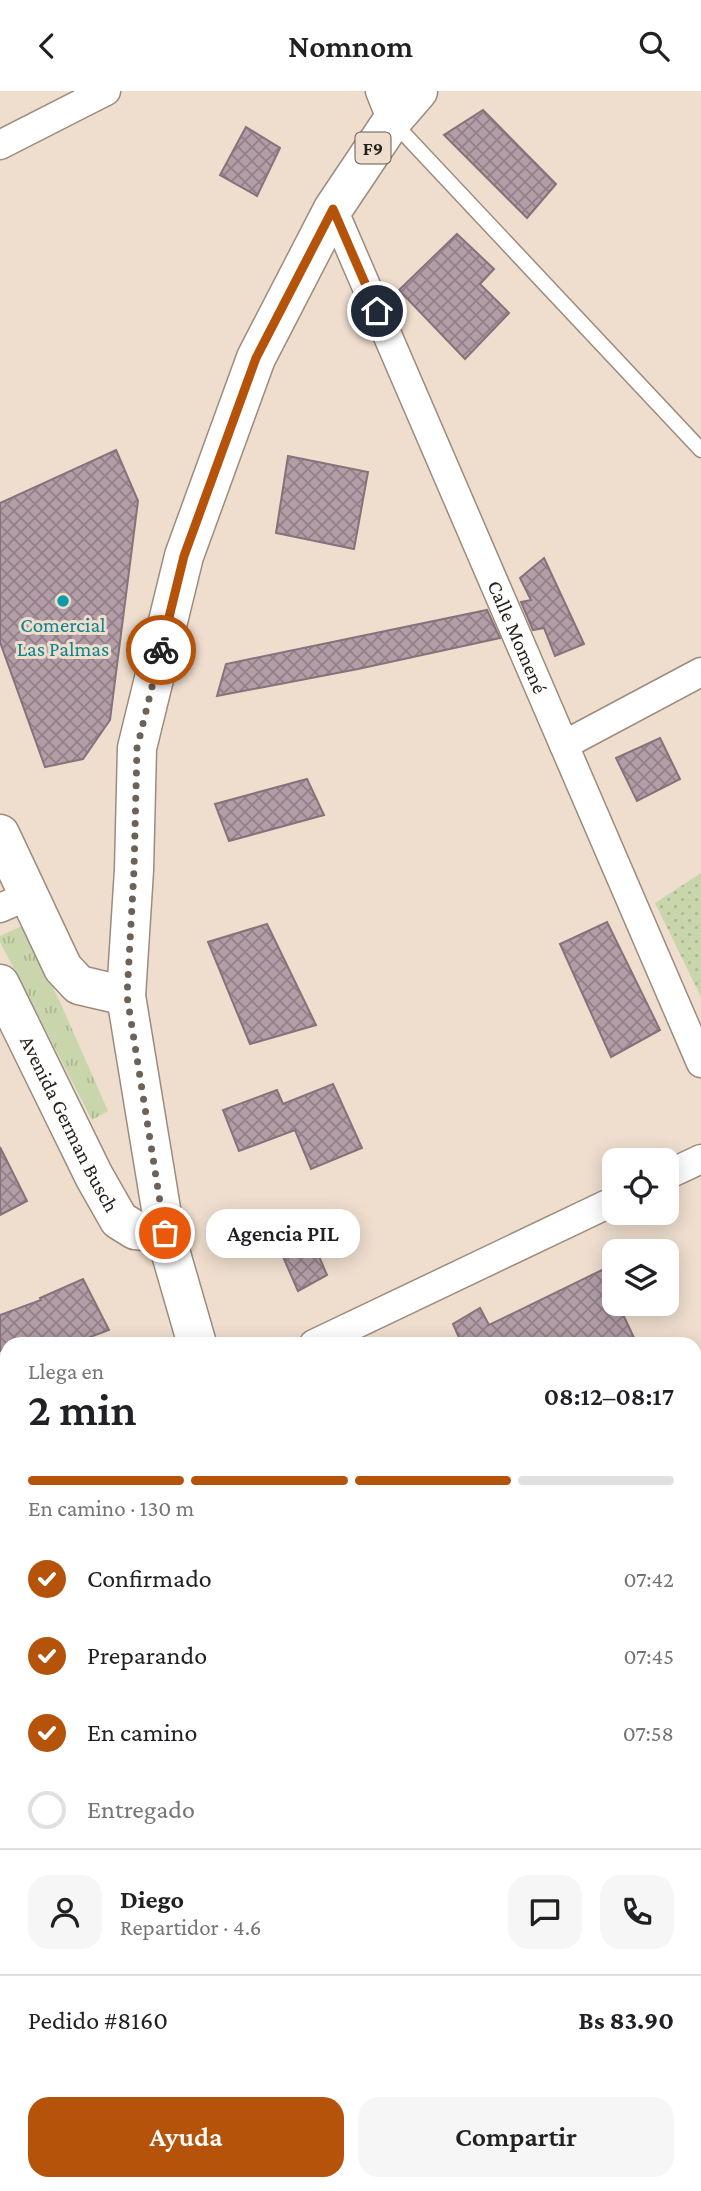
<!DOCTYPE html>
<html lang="es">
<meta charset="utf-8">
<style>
body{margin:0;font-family:"Crimson Pro",serif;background:#f6f6f6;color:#202124;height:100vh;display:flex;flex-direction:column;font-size:26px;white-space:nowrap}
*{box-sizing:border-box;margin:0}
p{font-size:23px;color:#757577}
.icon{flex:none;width:38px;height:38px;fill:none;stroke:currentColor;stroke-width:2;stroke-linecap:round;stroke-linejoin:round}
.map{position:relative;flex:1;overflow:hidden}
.sheet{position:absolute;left:0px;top:1246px;width:702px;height:854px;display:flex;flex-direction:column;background:#fff;border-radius:21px 21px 0 0;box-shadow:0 4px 18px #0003}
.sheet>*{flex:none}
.buttons{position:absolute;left:602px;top:1057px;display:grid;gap:14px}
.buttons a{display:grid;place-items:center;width:77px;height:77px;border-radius:14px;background:#fff;box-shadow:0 4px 18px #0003;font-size:35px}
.pin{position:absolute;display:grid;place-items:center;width:60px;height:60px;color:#fff;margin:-30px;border:4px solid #fff;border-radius:50%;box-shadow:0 2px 7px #0007}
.courier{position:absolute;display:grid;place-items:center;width:70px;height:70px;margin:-35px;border:5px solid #b45309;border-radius:50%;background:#fff;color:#222;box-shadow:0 2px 9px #0007}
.bubble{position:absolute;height:49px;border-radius:21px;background:#fff;box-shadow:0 4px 18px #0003;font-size:23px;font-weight:600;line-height:49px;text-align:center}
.overview em{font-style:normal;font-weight:600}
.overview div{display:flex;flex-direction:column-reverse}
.overview{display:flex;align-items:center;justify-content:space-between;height:119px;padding:0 28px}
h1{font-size:46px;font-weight:600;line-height:52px}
.bar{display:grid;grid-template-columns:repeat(4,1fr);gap:10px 7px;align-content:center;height:84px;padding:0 28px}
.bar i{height:9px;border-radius:5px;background:#e0e0e0}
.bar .on{background:#b45309}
.bar p{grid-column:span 4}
.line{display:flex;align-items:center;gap:18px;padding:0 28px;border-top:2px solid #e0e0e0}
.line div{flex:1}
.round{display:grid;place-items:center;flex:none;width:74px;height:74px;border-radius:21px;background:#f6f6f6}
ol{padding:0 28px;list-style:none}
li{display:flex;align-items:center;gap:21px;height:77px}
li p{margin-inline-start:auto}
li .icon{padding:7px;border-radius:50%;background:#b45309;color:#fff;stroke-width:4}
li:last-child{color:#757577}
li i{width:38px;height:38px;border:4px solid #e0e0e0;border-radius:50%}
.primary-button{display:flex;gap:14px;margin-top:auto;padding:14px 28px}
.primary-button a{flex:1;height:80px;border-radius:21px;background:#b45309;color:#fff;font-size:28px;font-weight:600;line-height:80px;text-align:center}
.primary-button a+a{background:#f6f6f6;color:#202124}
header{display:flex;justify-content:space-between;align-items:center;height:91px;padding:0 28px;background:#fff;font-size:32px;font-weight:600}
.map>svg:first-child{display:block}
</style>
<header><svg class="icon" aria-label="back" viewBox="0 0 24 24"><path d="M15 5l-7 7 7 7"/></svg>Nomnom<svg class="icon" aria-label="search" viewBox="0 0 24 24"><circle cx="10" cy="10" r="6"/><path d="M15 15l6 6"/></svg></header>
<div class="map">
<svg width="701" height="2100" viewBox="0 0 701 2100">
<defs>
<pattern id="grass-tufts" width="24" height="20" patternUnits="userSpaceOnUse" patternTransform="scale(1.75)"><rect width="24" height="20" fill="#c9d6ab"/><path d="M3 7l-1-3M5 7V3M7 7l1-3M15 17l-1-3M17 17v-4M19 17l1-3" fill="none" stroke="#acb793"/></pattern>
<pattern id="park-dots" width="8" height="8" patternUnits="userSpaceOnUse" patternTransform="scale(1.75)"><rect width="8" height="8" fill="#c9d6ab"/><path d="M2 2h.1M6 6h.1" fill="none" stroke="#acb793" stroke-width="1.8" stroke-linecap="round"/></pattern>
<pattern id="building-cross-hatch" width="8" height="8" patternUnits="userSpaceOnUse" patternTransform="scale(1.75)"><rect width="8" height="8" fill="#b39ea8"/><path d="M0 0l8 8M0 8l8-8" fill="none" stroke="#918088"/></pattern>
</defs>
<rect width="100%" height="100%" fill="#efdece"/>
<path fill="url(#grass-tufts)" d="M22 835 60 911 108 1020 92 1029 0 851V845Z"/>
<path fill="url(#park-dots)" d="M701 782V906L655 812Z"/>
<g fill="url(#building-cross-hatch)" stroke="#85727b" stroke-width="2">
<path d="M483 19 556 93 527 127 444 44Z"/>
<path d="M246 36 280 57 257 105 220 84Z"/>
<path d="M457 143 494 178 480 193 509 222 465 268 399 199Z"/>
<path d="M116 359 138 410 110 629 83 668 45 676 0 551V412Z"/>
<path d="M288 365 368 381 354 458 276 442Z"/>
<path d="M544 467 584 553 555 565 544 537 533 539 521 511 531 509 520 487Z"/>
<path d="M487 519 500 547 358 578 217 605 226 573Z"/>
<path d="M660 647 680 688 637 710 616 667Z"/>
<path d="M307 688 324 724 229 750 215 713Z"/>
<path d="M607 831 660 939 611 966 560 853Z"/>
<path d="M267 833 316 934 250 953 208 851Z"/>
<path d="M333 993 362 1057 311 1078 295 1039 239 1060 223 1019 277 999 283 1013Z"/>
<path d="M0 1056 27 1110 0 1124Z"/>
<path d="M302 1126 327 1184 298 1200 273 1143Z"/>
<path d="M602 1179 614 1205V1213H618L637 1253H451L460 1249 453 1233 480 1217 489 1234Z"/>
<path d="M83 1188 109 1239 90 1246 92 1253H7V1257L0 1260V1224L41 1209 40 1207Z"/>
</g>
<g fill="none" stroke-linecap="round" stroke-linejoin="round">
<defs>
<path id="service" d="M393 31 701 359"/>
<g id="minor">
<path d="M380 0 392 30"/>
<path d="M0 54 106 0"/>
<path id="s1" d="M333 118 701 972"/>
<path d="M564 654 701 581"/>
<path d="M0 817 28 805"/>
<path d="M667 1084 701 1068"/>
<path d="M314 1253 614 1110"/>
<path d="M0 1393 7 1390"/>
<path d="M695 1786 701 1782"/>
<path d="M0 1878 7 1894"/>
<path d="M0 2018 7 2016"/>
<path d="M83 2093 84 2100"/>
<path d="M654 2093 657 2100"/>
</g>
<g id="primary">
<path d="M0 743 63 877 79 894 126 905"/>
<path id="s2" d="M0 893 94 1085 119 1129 135 1139 165 1142"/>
</g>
<g id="trunk">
<path d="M197 1253 165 1142 126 905 134 779 137 657 184 465 256 267 333 118 392 30 418 0"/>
<path d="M560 2093 563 2100"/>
</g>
</defs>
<use href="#service" stroke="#9c8c7e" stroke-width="17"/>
<use href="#minor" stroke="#9c8c7e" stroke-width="31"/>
<use href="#primary" stroke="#9c8c7e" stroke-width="41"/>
<use href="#trunk" stroke="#9c8c7e" stroke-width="41"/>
<use href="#service" stroke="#fff" stroke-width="14"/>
<use href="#minor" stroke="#fff" stroke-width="28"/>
<use href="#primary" stroke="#fff" stroke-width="38"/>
<use href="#trunk" stroke="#fff" stroke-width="38"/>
</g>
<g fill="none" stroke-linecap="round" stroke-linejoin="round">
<path stroke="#6c6258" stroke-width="7" stroke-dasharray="0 12.6" d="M161 559 137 657 134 779 127 905 165 1142"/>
<path stroke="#b45309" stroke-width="9" d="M161 559 184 465 256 267 333 118 377 220"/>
</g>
<circle fill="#0f9aa8" stroke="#efdece" stroke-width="2.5" cx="63" cy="510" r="7"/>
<g text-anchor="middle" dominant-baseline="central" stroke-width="6" stroke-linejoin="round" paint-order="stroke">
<rect fill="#efdece" stroke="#62584f" stroke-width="2" x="355.5" y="41.5" width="35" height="31" rx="5"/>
<g font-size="19" font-weight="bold" fill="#251f19">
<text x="373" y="57">F9</text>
</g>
<g font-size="21" fill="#0d838f" stroke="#efdece">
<text x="63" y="534">Comercial<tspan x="63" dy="24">Las Palmas</tspan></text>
</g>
<g font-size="21" fill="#251f19" stroke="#efdece">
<text stroke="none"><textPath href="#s1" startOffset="466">Calle Momené</textPath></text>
<text stroke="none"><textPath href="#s2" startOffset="156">Avenida German Busch</textPath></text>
</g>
</g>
</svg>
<div class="buttons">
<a><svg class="icon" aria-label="locate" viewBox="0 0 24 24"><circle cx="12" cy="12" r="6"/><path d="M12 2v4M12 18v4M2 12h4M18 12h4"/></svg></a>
<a><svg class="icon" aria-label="layers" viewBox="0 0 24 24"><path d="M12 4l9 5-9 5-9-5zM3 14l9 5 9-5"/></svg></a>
</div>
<div class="pin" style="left:165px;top:1142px;background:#ea580c"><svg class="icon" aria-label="bag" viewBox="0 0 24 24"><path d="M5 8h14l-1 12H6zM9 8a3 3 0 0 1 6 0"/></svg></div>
<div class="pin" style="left:377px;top:220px;background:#1f2937"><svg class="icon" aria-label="home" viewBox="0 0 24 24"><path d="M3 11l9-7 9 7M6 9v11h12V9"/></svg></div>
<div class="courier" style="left:161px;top:559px"><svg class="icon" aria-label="bike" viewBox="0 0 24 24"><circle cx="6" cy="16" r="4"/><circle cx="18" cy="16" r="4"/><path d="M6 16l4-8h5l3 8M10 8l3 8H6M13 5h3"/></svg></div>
<div class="bubble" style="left:206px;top:1118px;width:154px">Agencia PIL</div>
<section class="sheet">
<div class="overview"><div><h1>2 min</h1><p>Llega en</p></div><em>08:12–08:17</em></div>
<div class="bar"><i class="on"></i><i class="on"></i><i class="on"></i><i></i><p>En camino · 130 m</p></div>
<ol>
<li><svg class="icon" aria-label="check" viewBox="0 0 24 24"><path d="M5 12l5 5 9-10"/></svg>Confirmado<p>07:42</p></li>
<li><svg class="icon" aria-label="check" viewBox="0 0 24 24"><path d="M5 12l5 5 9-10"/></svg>Preparando<p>07:45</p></li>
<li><svg class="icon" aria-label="check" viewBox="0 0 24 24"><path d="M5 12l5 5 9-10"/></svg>En camino<p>07:58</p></li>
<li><i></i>Entregado</li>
</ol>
<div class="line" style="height:126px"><a class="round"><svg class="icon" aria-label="person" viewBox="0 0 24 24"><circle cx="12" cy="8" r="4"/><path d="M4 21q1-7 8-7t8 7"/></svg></a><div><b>Diego</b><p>Repartidor · 4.6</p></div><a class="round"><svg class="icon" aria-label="chat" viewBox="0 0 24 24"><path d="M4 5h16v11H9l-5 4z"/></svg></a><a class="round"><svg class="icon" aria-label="phone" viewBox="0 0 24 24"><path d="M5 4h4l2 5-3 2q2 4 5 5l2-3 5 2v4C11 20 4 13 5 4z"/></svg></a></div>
<div class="line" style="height:91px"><div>Pedido #8160</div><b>Bs 83.90</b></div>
<div class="primary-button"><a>Ayuda</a><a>Compartir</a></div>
</section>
</div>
